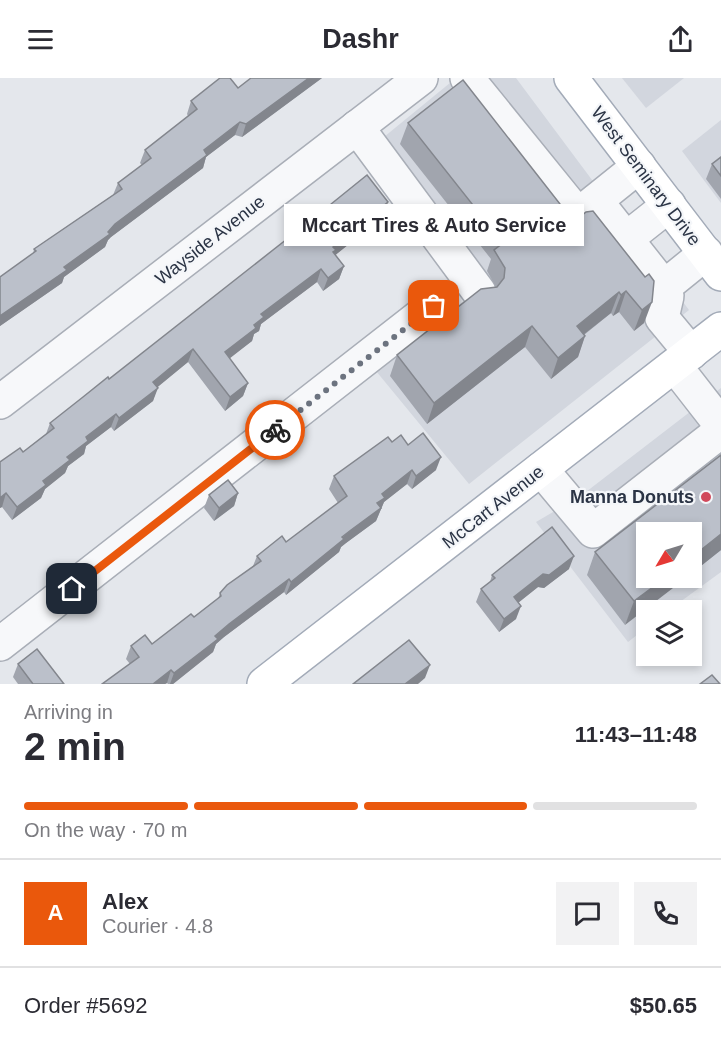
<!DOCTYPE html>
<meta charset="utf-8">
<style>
body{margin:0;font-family:Helvetica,sans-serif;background:#f2f2f3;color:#2b2b33;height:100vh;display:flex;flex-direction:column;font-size:22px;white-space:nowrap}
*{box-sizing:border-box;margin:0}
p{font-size:20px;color:#7c7c81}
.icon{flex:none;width:33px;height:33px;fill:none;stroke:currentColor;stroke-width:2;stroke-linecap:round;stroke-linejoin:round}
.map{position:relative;height:606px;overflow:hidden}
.panel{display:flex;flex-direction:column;background:#fff;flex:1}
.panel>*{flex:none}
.needle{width:39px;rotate:232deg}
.fabs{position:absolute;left:636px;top:444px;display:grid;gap:12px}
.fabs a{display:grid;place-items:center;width:66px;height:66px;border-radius:0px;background:#fff;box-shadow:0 3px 9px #0003;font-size:30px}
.pin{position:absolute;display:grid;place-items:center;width:51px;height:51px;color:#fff;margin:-26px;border-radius:12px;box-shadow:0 3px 9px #0006}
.courier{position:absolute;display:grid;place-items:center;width:60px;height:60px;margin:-30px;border:4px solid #ea580c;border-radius:50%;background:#fff;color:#222;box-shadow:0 2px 8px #0007}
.bubble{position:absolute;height:42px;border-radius:0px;background:#fff;box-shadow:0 3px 9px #0003;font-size:20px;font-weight:700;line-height:42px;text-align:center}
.head em{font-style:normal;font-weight:700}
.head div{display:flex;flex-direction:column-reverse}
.head{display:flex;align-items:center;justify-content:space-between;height:102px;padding:0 24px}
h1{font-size:39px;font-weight:700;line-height:45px}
.bar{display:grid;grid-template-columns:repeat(4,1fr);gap:9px 6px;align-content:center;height:72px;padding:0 24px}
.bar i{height:8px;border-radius:4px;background:#e1e1e2}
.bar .current{background:#ea580c}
.bar p{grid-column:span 4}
.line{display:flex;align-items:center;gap:15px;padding:0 24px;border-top:2px solid #e1e1e2}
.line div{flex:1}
.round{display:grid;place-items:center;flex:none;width:63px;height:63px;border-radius:0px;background:#f2f2f3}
header{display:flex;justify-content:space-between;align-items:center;height:78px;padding:0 24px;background:#fff;font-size:27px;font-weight:700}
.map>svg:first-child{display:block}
</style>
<header><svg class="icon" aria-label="menu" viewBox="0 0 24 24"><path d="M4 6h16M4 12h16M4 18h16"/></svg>Dashr<svg class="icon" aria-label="share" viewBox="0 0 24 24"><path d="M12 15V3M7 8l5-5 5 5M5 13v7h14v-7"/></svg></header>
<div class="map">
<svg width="721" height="606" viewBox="0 0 721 606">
<rect width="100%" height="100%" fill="#e4e7ec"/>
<g fill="#d2d6de" fill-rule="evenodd">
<path d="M456 0H516L689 232 469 406 376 293 471 217 362 77Z"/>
<path d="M622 0H684L646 30Z"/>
<path d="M721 42V125L682 73Z"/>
<path d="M721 310V494L669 532H646V550L628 564 536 444 582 417ZM646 454H692V500H646Z"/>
</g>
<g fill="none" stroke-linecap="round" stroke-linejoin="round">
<defs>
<g id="minor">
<path d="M467 0 578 137 639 88"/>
<path d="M357 49 479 214"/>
<path d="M596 123 664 209 706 175"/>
<path d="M626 161 669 127"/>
<path d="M664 209 667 218 662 240 691 275"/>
<path d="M675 288 721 347"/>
<path d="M0 324 421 0"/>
<path d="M541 391 593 453 721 353"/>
<path d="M0 566 433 228"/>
</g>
<g id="major">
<path d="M571 0 721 196"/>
<path d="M264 606 721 251"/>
</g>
</defs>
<use href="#minor" stroke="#a9aeb7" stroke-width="36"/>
<use href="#major" stroke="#a3abb8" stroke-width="36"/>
<use href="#minor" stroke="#f7f8fa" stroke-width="33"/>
<use href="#major" stroke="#fff" stroke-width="33"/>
</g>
<g fill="#a1a5ae">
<path d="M322 0 242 59 235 57 206 79 203 90 111 159 108 162 105 169 64 199 62 205 0 248V199L33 176 34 171 113 117 118 105 142 87 140 85 145 72 188 38 187 36 191 23 238 10Z"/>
<path d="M408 45 574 144 645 199 644 245 634 253 619 234 613 238 611 235 584 257 585 258 578 279 551 301 525 269 427 346 390 298 397 277 496 209 487 193 491 181 400 66Z"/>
<path d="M721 79V121L706 101 712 86Z"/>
<path d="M384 138 335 177 344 188 339 201 323 213 317 204 261 246 259 253 254 256 252 263 229 280 248 305 243 318 225 333 188 284 157 309 153 323 114 353 111 349 86 368 84 376 68 388 65 395 45 411 41 420 12 442 2 429 0 430V384L23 374 46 356 50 345 291 166 311 151 315 139Z"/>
<path d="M392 364 408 367 436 392 412 411 407 406 384 424 376 443 346 465 341 469 339 474 286 517 284 514 224 559 216 566 213 574 173 606H168L167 605 165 606H102L130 586 126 581 131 568 152 566 194 539 218 521 220 515 253 488 257 478 286 464 338 425 329 411 334 398Z"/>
<path d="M721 377V472L692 495 646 500 625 547 587 497 595 474Z"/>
<path d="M238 415 234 428 214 443 204 430 209 417Z"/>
<path d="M569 491 544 510 538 509 518 525 516 541 499 554 476 524 481 511 490 504 492 497Z"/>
<path d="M18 586 64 606H18L13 599Z"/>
</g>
<g fill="#83868d">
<path d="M309 0H322L242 59 246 46Z"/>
<path d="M240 44 235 57 206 79 203 90 111 159 108 162 105 169 64 199 62 205 0 248V238L64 189 204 72Z"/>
<path d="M388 124 384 138 333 179V169Z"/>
<path d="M344 188 339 201 323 213 328 200Z"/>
<path d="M321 191 317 204 261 246 259 253 254 256 252 263 220 288 225 274 254 247 261 236Z"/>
<path d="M626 213 619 234 613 238 621 217Z"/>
<path d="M619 214 611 235 569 268 577 248Z"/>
<path d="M652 224 644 245 634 253 642 232Z"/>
<path d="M532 248 525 269 427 346 434 325Z"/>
<path d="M585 258 578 279 551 301 558 280Z"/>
<path d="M193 271 188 284 148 317 153 304Z"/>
<path d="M248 305 243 318 225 333 230 319Z"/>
<path d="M158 310 153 323 114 353 119 340Z"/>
<path d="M116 336 111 349 86 368 84 376 68 388 65 395 45 411 41 420 12 442 17 429 86 359Z"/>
<path d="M441 379 436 392 412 411 416 398Z"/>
<path d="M412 392 407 406 384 424 376 443 346 465 341 469 339 474 286 517 291 504 351 452 377 425 382 416Z"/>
<path d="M6 415 2 429 0 430V420Z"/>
<path d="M238 415 234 428 214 443 219 430Z"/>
<path d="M721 456V472L692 495V479Z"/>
<path d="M574 478 569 491 544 510 538 509 509 532 514 519 543 496Z"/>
<path d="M665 500H686L625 547 634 523Z"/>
<path d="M289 501 284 514 224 559 216 566 213 574 173 606H170L174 595 215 558 229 546Z"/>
<path d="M521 528 516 541 499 554 504 541Z"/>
<path d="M430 587 425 600 418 606H405Z"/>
<path d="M171 592 167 605 165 606H153Z"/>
</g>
<g fill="#bbc0ca" stroke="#83868d" stroke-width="1.5">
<path d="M220 0H230L238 10 251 0H309L246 46 240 44 204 72 207 77 115 146 108 154 110 156 64 189 67 192 0 238V199L36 173 34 171 122 111 118 105 151 80 145 72 197 31 191 23Z"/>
<path d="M463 2 574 144 586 134 593 133 645 199 649 196 654 203 652 224 642 232 626 213 621 217 619 214 577 248 585 258 558 280 532 248 434 325 397 277 481 211 497 209 504 200 505 190 494 172 503 165 408 45Z"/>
<path d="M721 79V98L712 86Z"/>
<path d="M367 97 388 124 333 169 336 172 333 174 344 188 328 200 321 191 261 236 264 239 254 247 256 250 225 274 248 305 230 319 193 271 153 304 158 310 119 340 116 336 86 359 88 363 67 379 70 382 43 403 46 407 17 429 6 415 0 420V384L20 370 23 374 54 350 50 345 83 319 108 299 109 301 287 161 291 166 319 144 315 139Z"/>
<path d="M423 355 441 379 416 398 412 392 382 416 385 420 377 425 381 430 351 452 342 459 344 461 291 504 289 501 229 546 215 558 218 561 174 595 171 592 153 606H102L139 579 131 568 145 557 152 566 191 536 194 539 221 518 220 515 227 507 261 483 257 478 282 458 286 464 347 418 334 398 388 359 392 364 401 357 408 367Z"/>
<path d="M721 377V456L692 479V454H646V500H665L634 523 595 474Z"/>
<path d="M228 402 238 415 219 430 209 417Z"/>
<path d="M552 449 574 478 549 497 543 496 514 519 521 528 504 541 481 511 495 500 492 497Z"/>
<path d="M409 562 430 587 405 606H353Z"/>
<path d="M37 571 64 606H33L18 586Z"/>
<path d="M712 597 720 606H700Z"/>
</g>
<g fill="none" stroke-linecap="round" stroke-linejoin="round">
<path stroke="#6c737f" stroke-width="6" stroke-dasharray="0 10.8" d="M275 352 434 228"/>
<path stroke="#ea580c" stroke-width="8" d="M72 511 275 352"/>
</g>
<circle fill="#d1495b" stroke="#f4f6f9" stroke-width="2" cx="706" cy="419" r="6"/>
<g text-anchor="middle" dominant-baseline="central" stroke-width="4.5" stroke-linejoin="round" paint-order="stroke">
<g font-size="18" fill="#2b3445" stroke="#f4f6f9">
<text transform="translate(646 98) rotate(53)">West Seminary Drive</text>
<text transform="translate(210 162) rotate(-38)">Wayside Avenue</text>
<text transform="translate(493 429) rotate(-38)">McCart Avenue</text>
</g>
<g font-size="18" font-weight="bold" fill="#2b3445" stroke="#f4f6f9" text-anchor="end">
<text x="694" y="419">Manna Donuts</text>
</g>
</g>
</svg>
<div class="fabs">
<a><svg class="needle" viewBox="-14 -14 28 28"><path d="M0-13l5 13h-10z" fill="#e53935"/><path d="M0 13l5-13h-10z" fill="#7c7c81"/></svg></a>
<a><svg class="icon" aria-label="layers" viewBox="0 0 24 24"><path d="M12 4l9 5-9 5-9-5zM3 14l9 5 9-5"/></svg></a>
</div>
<div class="pin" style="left:434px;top:228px;background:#ea580c"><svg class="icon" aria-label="bag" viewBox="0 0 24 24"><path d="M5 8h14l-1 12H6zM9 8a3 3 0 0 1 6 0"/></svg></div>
<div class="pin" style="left:72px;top:511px;background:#1f2937"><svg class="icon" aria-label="home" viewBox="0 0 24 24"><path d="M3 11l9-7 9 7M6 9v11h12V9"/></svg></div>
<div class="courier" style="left:275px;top:352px"><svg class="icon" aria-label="bike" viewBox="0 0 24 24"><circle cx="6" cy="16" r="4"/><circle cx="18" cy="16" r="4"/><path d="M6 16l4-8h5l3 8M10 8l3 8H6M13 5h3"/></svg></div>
<div class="bubble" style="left:284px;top:126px;width:300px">Mccart Tires &amp; Auto Service</div>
</div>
<section class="panel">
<div class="head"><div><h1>2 min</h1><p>Arriving in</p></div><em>11:43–11:48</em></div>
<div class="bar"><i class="current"></i><i class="current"></i><i class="current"></i><i></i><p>On the way · 70 m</p></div>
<div class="line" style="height:108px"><b class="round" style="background:#ea580c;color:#fff">A</b><div><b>Alex</b><p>Courier · 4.8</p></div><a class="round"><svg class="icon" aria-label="chat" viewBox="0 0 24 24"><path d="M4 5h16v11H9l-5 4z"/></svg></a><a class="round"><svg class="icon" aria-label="phone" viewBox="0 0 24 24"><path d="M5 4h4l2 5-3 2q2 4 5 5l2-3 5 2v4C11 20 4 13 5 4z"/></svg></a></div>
<div class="line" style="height:78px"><div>Order #5692</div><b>$50.65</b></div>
</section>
